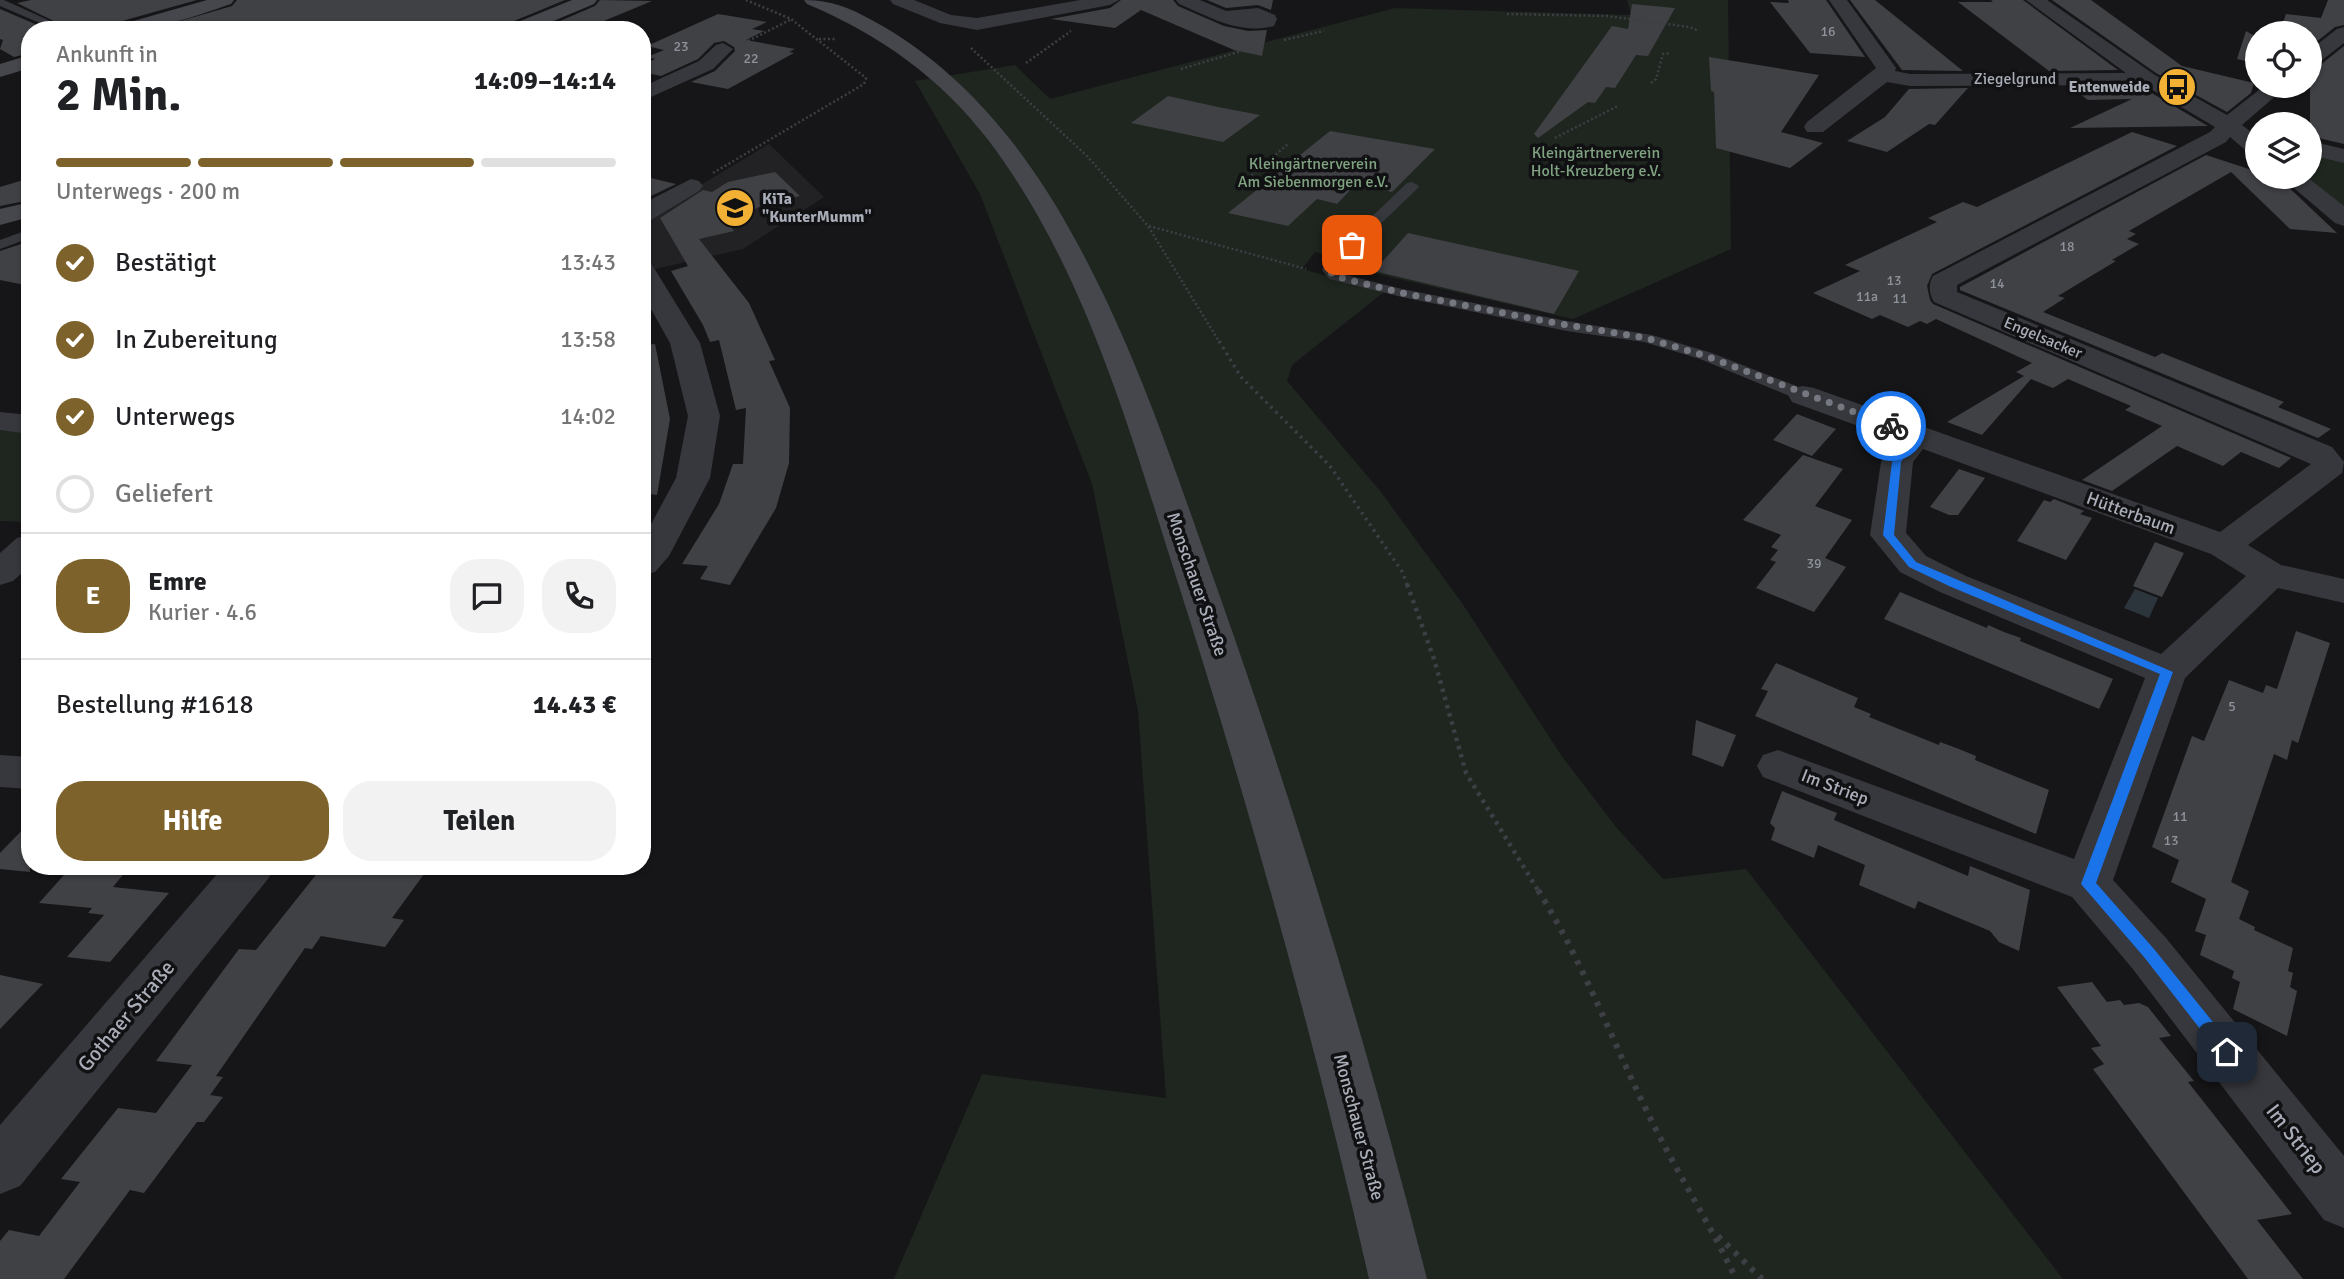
<!DOCTYPE html>
<html lang="de">
<meta charset="utf-8">
<style>
body{margin:0;font-family:Signika,sans-serif;background:#f2f2f2;color:#202124;height:100vh;display:flex;flex-direction:column;font-size:26px;white-space:nowrap}
*{box-sizing:border-box;margin:0}
p{font-size:23px;color:#757577}
.icon{flex:none;width:38px;height:38px;fill:none;stroke:currentColor;stroke-width:2;stroke-linecap:round;stroke-linejoin:round}
.map{position:relative;flex:1;overflow:hidden}
.sheet{position:absolute;left:21px;top:21px;width:630px;height:854px;display:flex;flex-direction:column;background:#fff;border-radius:28px;box-shadow:0 2px 5px #0004}
.sheet>*{flex:none}
.controls{position:absolute;left:2245px;top:21px;display:grid;gap:14px}
.controls a{display:grid;place-items:center;width:77px;height:77px;border-radius:50%;background:#fff;box-shadow:0 2px 5px #0004;font-size:35px}
.pin{position:absolute;display:grid;place-items:center;width:60px;height:60px;color:#fff;margin:-30px;border-radius:14px;box-shadow:0 4px 10px #0006}
.courier{position:absolute;display:grid;place-items:center;width:70px;height:70px;margin:-35px;border:5px solid #1a73e8;border-radius:50%;background:#fff;color:#222;box-shadow:0 2px 9px #0007}
.overview em{font-style:normal;font-weight:700}
.overview div{display:flex;flex-direction:column-reverse}
.overview{display:flex;align-items:center;justify-content:space-between;height:119px;padding:0 35px}
h1{font-size:46px;font-weight:700;line-height:52px}
.bar{display:grid;grid-template-columns:repeat(4,1fr);gap:10px 7px;align-content:center;height:84px;padding:0 35px}
.bar i{height:9px;border-radius:5px;background:#e0e0e0}
.bar .on{background:#7e622b}
.bar p{grid-column:span 4}
.line{display:flex;align-items:center;gap:18px;padding:0 35px;border-top:2px solid #e0e0e0}
.line div{flex:1}
.round{display:grid;place-items:center;flex:none;width:74px;height:74px;border-radius:28px;background:#f2f2f2}
ol{padding:0 35px;list-style:none}
li{display:flex;align-items:center;gap:21px;height:77px}
li p{margin-inline-start:auto}
li .icon{padding:7px;border-radius:50%;background:#7e622b;color:#fff;stroke-width:4}
li:last-child{color:#757577}
li i{width:38px;height:38px;border:4px solid #e0e0e0;border-radius:50%}
.button{display:flex;gap:14px;margin-top:auto;padding:14px 35px}
.button a{flex:1;height:80px;border-radius:28px;background:#7e622b;color:#fff;font-size:28px;font-weight:700;line-height:80px;text-align:center}
.button a+a{background:#f2f2f2;color:#202124}
.map>svg:first-child{display:block}
</style>
<div class="map">
<svg width="2344" height="1279" viewBox="0 0 2344 1279">
<rect width="100%" height="100%" fill="#161618"/>
<path fill="#222225" d="M769 144 824 197 743 249 655 269 642 248V220Z"/>
<g fill="#1e261f">
<path d="M1627 0H1728L1731 249 1573 319 1343 266 1347 260 1315 252 1302 269 1384 292 1292 365 1287 381 1381 492 1462 603 1561 755 1616 827 1663 879 1746 869 2063 1279H894L982 1074 1166 1098 1138 711 1092 484 980 194 915 81 1015 65 1050 99 1395 8 1631 15Z"/>
<path d="M2310 151 2344 159V208L2304 177H2310Z"/>
<path d="M0 428 30 432V522L0 521Z"/>
</g>
<path fill="#2c353c" d="M2135 589 2158 598 2149 618 2124 608Z"/>
<g fill="#404145">
<path d="M31 0H197L115 23 112 30H72L17 3Z"/>
<path d="M237 0H565L507 24 504 30H150L232 6Z"/>
<path d="M600 0 652 1 582 30H539L595 6Z"/>
<path d="M1121 0H1173L1178 6 1224 26 1248 31 1267 30 1262 56 1234 50 1141 10 1115 28 1051 19 1110 8Z"/>
<path d="M1207 0H1273L1271 10 1258 5 1226 8Z"/>
<path d="M1788 0H1826L1865 57 1810 53 1770 2 1789 3Z"/>
<path d="M1850 0H1875L1963 71 1902 70Z"/>
<path d="M1991 0H2023L2118 70 2049 71 1958 2H1993Z"/>
<path d="M2052 0H2091L2182 66 2254 83 2251 93 2227 112 2156 73Z"/>
<path d="M2328 0H2344V25L2335 27 2310 47V33H2279L2286 14 2321 18Z"/>
<path d="M1632 4 1675 8 1648 56 1636 55 1615 88 1606 87 1595 103 1588 102 1538 138 1534 134 1612 26 1628 29Z"/>
<path d="M0 9 49 30H30V53L14 57 0 49 3 40 0 39Z"/>
<path d="M718 14 767 22 752 29 764 31 746 40 795 49 789 52 794 53 728 89 691 82 715 71 735 51 734 47 724 41 714 43 698 59 661 76 642 72V65L655 59 647 57 664 50 647 46Z"/>
<path d="M2246 31 2258 38V64L2237 59Z"/>
<path d="M2344 46V144L2310 136V68L2319 66Z"/>
<path d="M1709 57 1819 75 1781 132 1823 143 1790 168 1716 148 1714 92 1711 91Z"/>
<path d="M1968 88 1935 125 1929 124 1887 152 1847 141 1885 117 1909 89Z"/>
<path d="M2072 88H2143L2208 126 2070 128 2132 99 2088 100Z"/>
<path d="M1168 96 1218 107 1260 115 1223 142 1131 123Z"/>
<path d="M1330 131 1435 149 1392 192 1356 184 1337 204 1317 199 1288 226 1228 213Z"/>
<path d="M2132 132 2177 146 1932 274 1927 286 1930 300 1933 304 2291 458 2279 468 2241 452 2223 466 2177 446 2112 491 2082 480 2162 426 2125 410 2131 406 2068 379 2053 388 2031 379 1982 435 1947 422 2024 376 2016 372 2032 363 1936 319 1927 324 1920 321 1908 327 1880 315 1872 319 1813 293 1860 271 1845 265 1937 222 1928 218 1963 202 1977 207Z"/>
<path d="M2206 155 2258 172V177L2279 178 2337 233 2290 229 2231 172 2129 231 2136 234 2127 239 2139 244 2112 260 2116 261 2058 296 2065 298 2043 312 2155 357 2162 353 2284 402 2278 407 2331 429 2318 438 1960 290V287Z"/>
<path d="M775 172 800 196 762 205 730 225 734 231 699 239 749 303 775 360 769 361 790 408 789 463 776 508 730 585 700 579 708 566 682 564 719 504 733 464H743L746 408 736 410 719 340 710 342 703 325 671 271 688 266 660 218 703 190 712 192 728 182Z"/>
<path d="M642 176 676 184 647 198 642 191Z"/>
<path d="M30 178V200L0 206V187Z"/>
<path d="M1408 233 1517 257 1579 271 1554 314 1374 271Z"/>
<path d="M30 241V286L0 280V251Z"/>
<path d="M655 344 670 419 657 495 642 493V345Z"/>
<path d="M1797 414 1836 429 1812 456 1773 440Z"/>
<path d="M1803 455 1843 469 1815 506 1852 520 1825 558 1846 567 1814 612 1756 588 1776 562 1770 560 1778 550 1771 547 1781 535 1743 520Z"/>
<path d="M1959 469 1985 478 1958 515H1949L1930 507Z"/>
<path d="M2054 499 2084 511 2080 514 2092 518 2066 560 2017 541 2044 500 2050 502Z"/>
<path d="M2155 542 2184 553 2162 597 2133 586Z"/>
<path d="M1900 592 1987 628 1988 625 2004 632 2021 638 2020 641 2113 679 2099 709 1884 619Z"/>
<path d="M2296 631 2330 643 2298 743 2292 740 2287 760 2274 754 2231 882 2249 891 2239 919 2255 927 2254 930 2293 948 2288 971 2293 973 2290 987 2297 991 2287 1036 2233 1009 2240 982 2232 978 2234 971 2200 955 2206 935 2195 931 2206 899 2171 882 2179 860 2152 847 2192 736 2204 741 2229 680 2263 693 2266 685 2277 689Z"/>
<path d="M1776 663 1858 698 1854 707 1871 714 1869 717 1939 745 1940 742 1959 749 1976 756 1975 760 2049 790 2036 834 1755 716 1768 691 1761 689Z"/>
<path d="M1696 720 1736 735 1723 767 1692 755Z"/>
<path d="M1782 791 1837 813 1834 820 1968 876 1970 866 2030 890 2019 951 1999 942 1990 931 1918 901 1915 909 1859 885 1865 865 1818 845 1814 858 1771 840 1775 828 1770 823Z"/>
<path d="M30 822V872L0 869V853Z"/>
<path d="M72 866H130L113 887 169 893 110 962 67 957 104 915 88 913 92 908 39 903Z"/>
<path d="M343 866H430L392 918 404 920 385 947 321 936 312 949 305 948 216 1076 223 1077 210 1095 223 1097 204 1122H197L144 1193 130 1190 64 1279H0V1241L9 1230 39 1236 80 1182 61 1179 118 1108 156 1113 192 1065 156 1061 239 949 256 950 319 871 337 874Z"/>
<path d="M0 975 43 984 0 1029Z"/>
<path d="M2092 982 2107 1002 2120 1000 2124 1005 2139 1003 2148 1007 2171 1036 2159 1038 2194 1081 2188 1082 2292 1214 2257 1220 2303 1279H2248L2093 1069 2104 1064 2091 1048 2101 1046 2057 987Z"/>
</g>
<g fill="none" stroke-linecap="round" stroke-linejoin="round">
<g stroke="#3d3f44" stroke-width="2.5" stroke-dasharray="2 2.5" stroke-linecap="butt">
<path d="M1507 14 1607 16 1689 27 1699 31"/>
<path d="M819 39H837"/>
<path d="M1284 40 1324 31"/>
<path d="M744 43 790 20"/>
<path d="M971 48 1087 156 1148 226 1220 343"/>
<path d="M1026 63 1071 31"/>
<path d="M1181 69 1255 47"/>
<path d="M1651 83 1656 79 1663 54 1670 53"/>
<path d="M1555 138 1618 106"/>
<path d="M713 173 864 84 866 78 791 19 746 0"/>
<path d="M1238 187 1288 144"/>
<path d="M1149 226 1306 269"/>
</g>
<path stroke="#3d3f44" stroke-width="3.5" stroke-dasharray="2.5 4.5" stroke-linecap="butt" d="M1219 341 1241 377 1330 466 1403 573 1407 585"/>
<path stroke="#3d3f44" stroke-width="4.5" stroke-dasharray="3.5 5" stroke-linecap="butt" d="M1407 584 1434 659 1466 773 1539 892"/>
<g stroke="#3d3f44" stroke-width="6" stroke-dasharray="4.5 7" stroke-linecap="butt">
<path d="M1538 890C1588 970 1619 1060 1663 1143 1687 1189 1714 1232 1736 1279"/>
<path d="M1718 1236 1762 1279"/>
</g>
<g fill="#37383d" fill-rule="evenodd">
<path d="M0 0H4L70 30H56L0 6Z"/>
<path d="M1412 182 1419 186 1417 189 1342 261 1336 270 1339 273 1402 289 1567 321 1652 335 1712 353 1809 391 1811 395 1803 400 1797 399 1700 359 1644 342 1567 331 1402 297 1329 279 1322 270 1332 255 1407 183Z"/>
<path d="M30 229V238L0 249V240Z"/>
</g>
<g fill="#37383d" fill-rule="evenodd">
<path d="M890 0H914L951 15 977 18 1080 0H1119L1110 5 977 30 940 23 893 4Z"/>
<path d="M1176 0H1200L1226 11 1258 8 1275 15 1277 19 1274 26C1239 35 1210 17 1179 4Z"/>
<path d="M1829 0H1847L1896 68 1895 71 1910 74 2126 73 2026 0H2047L2155 75 2227 115 2264 86H2287L2242 125 2258 137V156L2250 154 2230 137 2226 142 1957 285V292L2332 447 2344 462 2342 473 2248 545 2281 565 2344 579V603L2278 588 2185 678 2113 880 2166 938 2344 1156V1228L2324 1220 2132 968 2072 897 1763 777 1757 766 1763 755 1778 750 2074 859 2145 678 1940 592 1900 572 1870 535 1881 462 1897 440 1792 402 1788 395 1792 388 1803 386 1814 388 2220 532 2311 464 1934 302C1929 294 1928 284 1933 276L2210 132 2215 127 2144 85 1910 86 1887 82 1823 132H1807L1804 127 1807 122 1876 68ZM1923 449 2211 554 2246 576 2161 654 1966 576 1926 556 1906 533 1913 462Z"/>
<path d="M2344 27V43L2317 64 2310 66V50L2337 29Z"/>
<path d="M723 43 733 49 713 69 642 101V87L699 61 716 45Z"/>
<path d="M2310 141 2344 149V163L2310 155Z"/>
<path d="M2281 177H2307L2344 206V226L2335 223Z"/>
<path d="M691 179 699 181 703 186 699 191 651 220 642 222V204Z"/>
<path d="M642 261 651 263 700 343 720 416 710 478 669 556 655 572 642 575V541L676 478 688 416 670 343 642 293Z"/>
<path d="M0 412 30 415V434L0 430Z"/>
<path d="M30 535V566L13 581 0 585V553L17 538Z"/>
<path d="M0 755 30 757V789L0 787Z"/>
<path d="M224 866H275L268 879 20 1186 0 1194V1125Z"/>
</g>
<g fill="#45474d" fill-rule="evenodd">
<path d="M207 0H234L231 4C190 18 158 30 114 30L116 26Z"/>
<path d="M572 0H597L594 4 532 30H506L508 26Z"/>
<path d="M804 0C837 0 858 12 886 28 970 78 1031 157 1076 241 1137 352 1176 473 1218 591 1298 817 1368 1047 1427 1279H1369C1316 1045 1251 812 1178 583 1130 432 1086 270 989 141 941 78 879 34 807 4Z"/>
<path d="M30 55V68L0 77V64Z"/>
<path d="M30 202V217L0 225V209Z"/>
</g>
</g>
<path fill="#1a73e8" d="M1891 423 1921 435 1901 462 1894 535 1916 562 2173 672 2096 883 2154 949 2233 1047 2235 1052 2233 1057H2222L2144 957 2081 884 2160 674 1949 586 1909 567 1883 535 1892 462 1911 436 1888 428 1886 426Z"/>
<g fill="none" stroke-linecap="round" stroke-linejoin="round">
<path stroke="#757880" stroke-width="7" stroke-dasharray="0 12.6" d="M1352 245 1329 270 1334 276 1402 293 1544 321 1646 338 1706 356 1891 426"/>
</g>
<defs>
<symbol id="bus-disc" viewBox="-11 -11 22 22"><circle r="9.5" fill="#f2b134" stroke="#111113"/><path d="M-5-6H5V4H4V6H2V4H-2V6H-4V4H-5ZM-3.5-4V0h7V-4ZM-3.5 1.2v1.5H-2V1.2ZM2 1.2v1.5H3.5V1.2Z" fill="#111"/></symbol>
<symbol id="school-disc" viewBox="-11 -11 22 22"><circle r="9.5" fill="#f2b134" stroke="#111113"/><path d="M0-5L7-2L0 1L-7-2ZM-4 1L0 2.5L4 1V4Q0 6-4 4Z" fill="#111"/></symbol>
</defs>
<g fill-rule="evenodd">
<use href="#bus-disc" x="2155" y="65" width="44" height="44"/>
<use href="#school-disc" x="713" y="186" width="44" height="44"/>
</g>
<g text-anchor="middle" dominant-baseline="central" stroke-width="7" stroke-linejoin="round" paint-order="stroke">
<g font-size="14" fill="#8e929b">
<text x="1828" y="31">16</text>
<text x="681" y="46">23</text>
<text x="751" y="58">22</text>
<text x="2067" y="246">18</text>
<text x="1894" y="280">13</text>
<text x="1997" y="283">14</text>
<text x="1867" y="296">11a</text>
<text x="1900" y="298">11</text>
<text x="1814" y="563">39</text>
<text x="2232" y="706">5</text>
<text x="2180" y="816">11</text>
<text x="2171" y="840">13</text>
</g>
<g font-size="16" fill="#a8adb8" stroke="#111113">
<text x="2015" y="79">Ziegelgrund</text>
<text transform="translate(2043 338) rotate(23)">Engelsacker</text>
</g>
<g font-size="16" font-weight="bold" fill="#a8adb8" stroke="#111113" text-anchor="end">
<text x="2150" y="87">Entenweide</text>
<text x="762" y="199" text-anchor="start">KiTa<tspan x="762" dy="18">"KunterMumm"</tspan></text>
</g>
<g font-size="16" fill="#7fa381" stroke="#111113">
<text x="1596" y="153">Kleingärtnerverein<tspan x="1596" dy="18">Holt-Kreuzberg e.V.</tspan></text>
<text x="1313" y="164">Kleingärtnerverein<tspan x="1313" dy="18">Am Siebenmorgen e.V.</tspan></text>
</g>
<g font-size="18" fill="#a8adb8" stroke="#111113">
<text transform="translate(2131 513) rotate(20)">Hütterbaum</text>
<text transform="translate(1197 584) rotate(71)">Monschauer Straße</text>
<text transform="translate(1835 787) rotate(21)">Im Striep</text>
<text transform="translate(1359 1127) rotate(75)">Monschauer Straße</text>
</g>
<g font-size="21" fill="#a8adb8" stroke="#111113">
<text transform="translate(126 1016) rotate(-50)">Gothaer Straße</text>
<text transform="translate(2296 1139) rotate(52)">Im Striep</text>
</g>
</g>
</svg>
<div class="controls">
<a><svg class="icon" aria-label="locate" viewBox="0 0 24 24"><circle cx="12" cy="12" r="6"/><path d="M12 2v4M12 18v4M2 12h4M18 12h4"/></svg></a>
<a><svg class="icon" aria-label="layers" viewBox="0 0 24 24"><path d="M12 4l9 5-9 5-9-5zM3 14l9 5 9-5"/></svg></a>
</div>
<div class="pin" style="left:1352px;top:245px;background:#ea580c"><svg class="icon" aria-label="bag" viewBox="0 0 24 24"><path d="M5 8h14l-1 12H6zM9 8a3 3 0 0 1 6 0"/></svg></div>
<div class="pin" style="left:2227px;top:1052px;background:#1f2937"><svg class="icon" aria-label="home" viewBox="0 0 24 24"><path d="M3 11l9-7 9 7M6 9v11h12V9"/></svg></div>
<div class="courier" style="left:1891px;top:426px"><svg class="icon" aria-label="bike" viewBox="0 0 24 24"><circle cx="6" cy="16" r="4"/><circle cx="18" cy="16" r="4"/><path d="M6 16l4-8h5l3 8M10 8l3 8H6M13 5h3"/></svg></div>
<section class="sheet">
<div class="overview"><div><h1>2 Min.</h1><p>Ankunft in</p></div><em>14:09–14:14</em></div>
<div class="bar"><i class="on"></i><i class="on"></i><i class="on"></i><i></i><p>Unterwegs · 200 m</p></div>
<ol>
<li><svg class="icon" aria-label="check" viewBox="0 0 24 24"><path d="M5 12l5 5 9-10"/></svg>Bestätigt<p>13:43</p></li>
<li><svg class="icon" aria-label="check" viewBox="0 0 24 24"><path d="M5 12l5 5 9-10"/></svg>In Zubereitung<p>13:58</p></li>
<li><svg class="icon" aria-label="check" viewBox="0 0 24 24"><path d="M5 12l5 5 9-10"/></svg>Unterwegs<p>14:02</p></li>
<li><i></i>Geliefert</li>
</ol>
<div class="line" style="height:126px"><b class="round" style="background:#7e622b;color:#fff">E</b><div><b>Emre</b><p>Kurier · 4.6</p></div><a class="round"><svg class="icon" aria-label="chat" viewBox="0 0 24 24"><path d="M4 5h16v11H9l-5 4z"/></svg></a><a class="round"><svg class="icon" aria-label="phone" viewBox="0 0 24 24"><path d="M5 4h4l2 5-3 2q2 4 5 5l2-3 5 2v4C11 20 4 13 5 4z"/></svg></a></div>
<div class="line" style="height:91px"><div>Bestellung #1618</div><b>14.43 €</b></div>
<div class="button"><a>Hilfe</a><a>Teilen</a></div>
</section>
</div>
